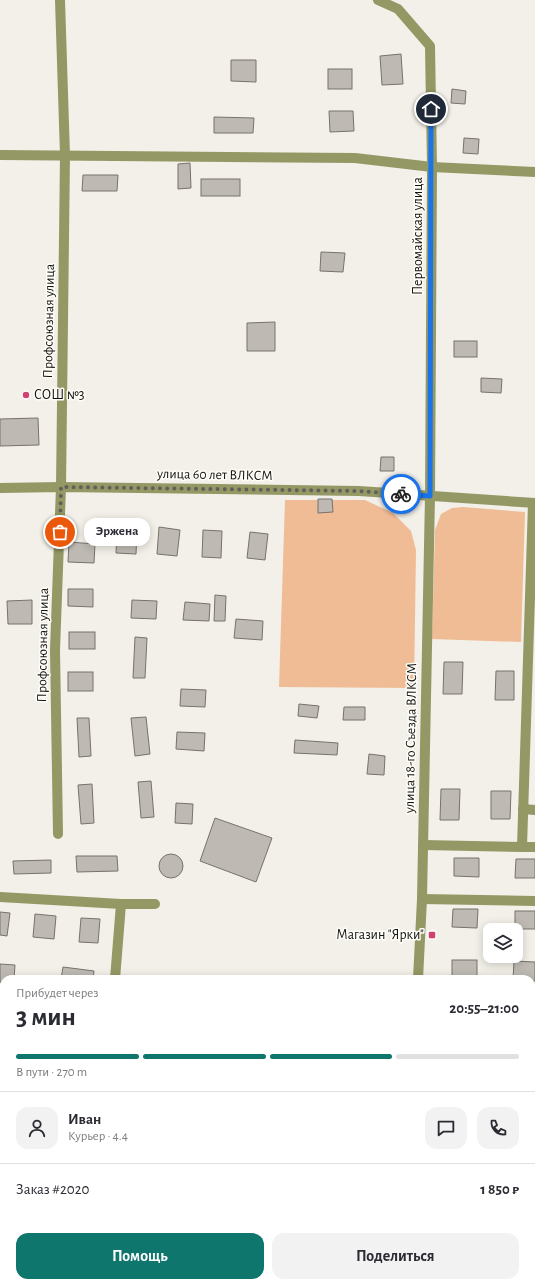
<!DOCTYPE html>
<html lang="ru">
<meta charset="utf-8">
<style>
body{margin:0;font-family:"Alegreya Sans",sans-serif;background:#f2f2f3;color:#2b2b33;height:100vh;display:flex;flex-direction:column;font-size:15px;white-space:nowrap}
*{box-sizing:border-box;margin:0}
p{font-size:13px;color:#7c7c81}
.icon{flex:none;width:22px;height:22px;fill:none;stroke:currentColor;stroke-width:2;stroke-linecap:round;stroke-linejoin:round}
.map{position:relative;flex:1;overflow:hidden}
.panel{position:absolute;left:0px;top:975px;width:535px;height:312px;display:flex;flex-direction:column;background:#fff;border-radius:12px 12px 0 0;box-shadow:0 2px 10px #0003}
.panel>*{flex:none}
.tools{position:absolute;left:483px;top:923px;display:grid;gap:8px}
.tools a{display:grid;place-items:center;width:40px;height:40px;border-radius:8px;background:#fff;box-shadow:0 2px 10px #0003;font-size:20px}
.pin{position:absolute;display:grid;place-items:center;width:34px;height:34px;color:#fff;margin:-17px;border:2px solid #fff;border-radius:50%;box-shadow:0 1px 4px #0007}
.courier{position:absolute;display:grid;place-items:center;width:40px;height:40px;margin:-20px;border:3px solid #1a73e8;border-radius:50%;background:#fff;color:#222;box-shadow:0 1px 5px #0007}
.bubble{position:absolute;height:28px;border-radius:12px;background:#fff;box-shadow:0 2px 10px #0003;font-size:13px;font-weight:700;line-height:28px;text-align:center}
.headline em{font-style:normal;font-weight:700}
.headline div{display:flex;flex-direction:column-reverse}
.headline{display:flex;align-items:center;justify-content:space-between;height:68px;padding:0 16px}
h1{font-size:26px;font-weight:700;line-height:30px}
.bar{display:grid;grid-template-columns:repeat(4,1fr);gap:6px 4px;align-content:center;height:48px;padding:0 16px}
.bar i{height:5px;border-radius:3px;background:#e1e1e2}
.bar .active{background:#0f766e}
.bar p{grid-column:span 4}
.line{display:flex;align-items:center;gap:10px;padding:0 16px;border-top:1px solid #e1e1e2}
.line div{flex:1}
.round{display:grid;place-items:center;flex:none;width:42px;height:42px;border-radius:12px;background:#f2f2f3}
.primary-button{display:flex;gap:8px;margin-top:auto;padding:8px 16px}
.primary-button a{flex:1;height:46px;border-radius:12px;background:#0f766e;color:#fff;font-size:16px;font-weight:700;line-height:46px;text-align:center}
.primary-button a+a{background:#f2f2f3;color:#2b2b33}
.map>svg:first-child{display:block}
</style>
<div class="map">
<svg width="535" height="1287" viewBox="0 0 535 1287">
<rect width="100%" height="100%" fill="#f2f0e8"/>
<g fill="#f0bc96">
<path d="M285 500H365L393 513 411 531 416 550 414 688 279 687Z"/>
<path d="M463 507 525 512 521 642 432 639 435 530 441 514 452 508Z"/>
</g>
<g fill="#bebab3" stroke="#77726c">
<path d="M401 54 403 84 382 85 380 56Z"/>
<path d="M231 60H256V82L231 81Z"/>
<rect x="328" y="69" width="24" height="20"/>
<path d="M452 89 466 91 465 104 451 103Z"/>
<path d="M329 111H353L354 131 330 132Z"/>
<path d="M214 117 254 118 253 133H214Z"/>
<path d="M464 138 479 139 478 154 463 153Z"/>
<path d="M190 163 191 188 178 189V164Z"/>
<path d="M83 175H118L117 191H82Z"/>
<rect x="201" y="179" width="39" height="17"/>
<path d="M321 252 345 253 343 272 320 271Z"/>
<path d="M275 322V351H247V323Z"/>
<rect x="454" y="341" width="23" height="16"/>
<path d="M481 378 502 379 501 393 481 392Z"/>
<path d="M38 418 39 445 0 446V419Z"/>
<path d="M381 457H394V471H380Z"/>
<path d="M318 499H332L333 512 318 513Z"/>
<path d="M159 527 180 530 177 556 157 554Z"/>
<path d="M117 529 137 530 136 554 116 553Z"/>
<path d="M203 530 222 531 221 558 202 557Z"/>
<path d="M250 532 268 534 265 560 247 558Z"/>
<path d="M69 542 95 544 94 563 68 562Z"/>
<path d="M68 589H93V607L68 606Z"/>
<path d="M215 595 226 596 225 621H214Z"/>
<path d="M32 600V624H8L7 601Z"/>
<path d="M132 600 157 601 156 619 131 618Z"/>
<path d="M185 602 210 604 209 621 183 620Z"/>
<path d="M236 619 263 621 262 640 234 638Z"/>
<rect x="69" y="632" width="26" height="17"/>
<path d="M135 637 147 638 145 678H133Z"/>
<path d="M444 662H463L462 694H443Z"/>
<path d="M496 671H514V700H495Z"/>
<rect x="68" y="672" width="25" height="19"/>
<path d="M181 689 206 690 205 707 180 706Z"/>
<path d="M299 704 319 706 317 718 298 716Z"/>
<path d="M344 707H365V720H343Z"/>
<path d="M146 717 150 754 135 756 131 718Z"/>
<path d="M77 718H89L91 756 79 757Z"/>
<path d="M177 732 205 733 204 751 176 749Z"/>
<path d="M295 740 338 743 337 755 294 753Z"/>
<path d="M369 754 385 756 384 775 367 774Z"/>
<path d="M151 781 154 817 141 818 138 782Z"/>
<path d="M92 784 94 823 81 824 78 785Z"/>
<path d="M441 789H460L459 820H440Z"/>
<path d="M491 791H511L510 819H491Z"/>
<path d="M176 803 193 804 192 824 175 823Z"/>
<path d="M215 818 272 838 256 882 200 861Z"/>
<circle cx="171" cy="866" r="12"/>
<path d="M76 856H117L118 871 77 872Z"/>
<path d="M454 858H479V877L454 876Z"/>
<path d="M516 859H535V878H515Z"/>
<path d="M51 860V873L14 874 13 861Z"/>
<path d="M453 909H478L477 928 452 927Z"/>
<rect x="515" y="911" width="20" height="18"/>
<path d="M0 912 10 913 7 936 0 935Z"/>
<path d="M35 914 56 916 54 939 33 937Z"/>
<path d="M81 918 100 919 98 943 79 942Z"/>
<rect x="452" y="960" width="25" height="19"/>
<path d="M514 961 535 962V981H531V979H513Z"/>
<path d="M0 964 15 965 14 979H4V982H0Z"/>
<path d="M63 967 94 971 93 979H61Z"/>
<path d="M341 976 372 979H341Z"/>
<path d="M0 1008 3 1009 0 1036Z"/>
<path d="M531 1029 535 1030V1047H531Z"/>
<path d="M531 1230 535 1232V1247L532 1252Z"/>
<rect x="328" y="1283" width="16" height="4"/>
</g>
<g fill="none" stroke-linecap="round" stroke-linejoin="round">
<g stroke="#949864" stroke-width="10">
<path d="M378 0 398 9 430 46 432 167 430 496"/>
<path d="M0 155 355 158 432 167 535 172"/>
<path d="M523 809 535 810"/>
<path d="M58 834 55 650 61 487 65 155 60 0"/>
<path d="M423 845 522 847 533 503"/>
<path d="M522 847H535"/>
<path d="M0 897 121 904 115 979"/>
<path d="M422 899 535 901"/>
<path d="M121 904H155"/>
<path d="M531 1005 535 1006"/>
</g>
<g stroke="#949864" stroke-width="10">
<path d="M0 488 61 487 359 491 535 503"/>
<path d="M418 979 422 899 430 496"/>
<path d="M0 1069H4"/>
<path d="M395 1287 396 1283"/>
</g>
</g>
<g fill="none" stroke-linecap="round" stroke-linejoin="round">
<path stroke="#60605b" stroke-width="4" stroke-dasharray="0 7.2" d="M60 532 61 487 359 491 401 494"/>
<path stroke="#1a73e8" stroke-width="5" d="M401 494 430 496 431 109"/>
</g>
<g fill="#cf4272" stroke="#fffdf7" stroke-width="1.5">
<circle cx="26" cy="395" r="4"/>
<rect x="428" y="931" width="8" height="8" rx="2"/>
</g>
<g text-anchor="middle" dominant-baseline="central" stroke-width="3" stroke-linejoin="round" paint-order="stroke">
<g font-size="14" fill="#12120f" stroke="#fffdf7">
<text transform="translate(418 236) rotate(-90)">Первомайская улица</text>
<text transform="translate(49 321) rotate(-89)">Профсоюзная улица</text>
<text transform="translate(215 475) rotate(1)">улица 60 лет ВЛКСМ</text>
<text transform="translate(43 645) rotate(-89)">Профсоюзная улица</text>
<text transform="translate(411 738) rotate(-89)">улица 18-го Съезда ВЛКСМ</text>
</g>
<g font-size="14" fill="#12120f" stroke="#fffdf7" text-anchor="start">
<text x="34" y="395">СОШ №3</text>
<text x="424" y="935" text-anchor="end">Магазин "Ярки"</text>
</g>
</g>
</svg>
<div class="tools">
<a><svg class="icon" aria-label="layers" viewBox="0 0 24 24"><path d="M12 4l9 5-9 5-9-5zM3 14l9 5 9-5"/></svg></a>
</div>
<div class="pin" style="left:60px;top:532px;background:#ea580c"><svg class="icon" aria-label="bag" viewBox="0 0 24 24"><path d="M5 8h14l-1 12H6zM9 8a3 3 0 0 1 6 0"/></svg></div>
<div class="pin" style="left:431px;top:109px;background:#1f2937"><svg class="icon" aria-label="home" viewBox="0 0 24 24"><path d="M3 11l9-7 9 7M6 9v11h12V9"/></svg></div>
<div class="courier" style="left:401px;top:494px"><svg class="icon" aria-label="bike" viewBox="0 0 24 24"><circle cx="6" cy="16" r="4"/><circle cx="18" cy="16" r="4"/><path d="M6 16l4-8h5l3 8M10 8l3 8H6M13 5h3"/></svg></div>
<div class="bubble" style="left:84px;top:518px;width:66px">Эржена</div>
<section class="panel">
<div class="headline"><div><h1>3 мин</h1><p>Прибудет через</p></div><em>20:55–21:00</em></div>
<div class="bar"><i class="active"></i><i class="active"></i><i class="active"></i><i></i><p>В пути · 270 m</p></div>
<div class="line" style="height:72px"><a class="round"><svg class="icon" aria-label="person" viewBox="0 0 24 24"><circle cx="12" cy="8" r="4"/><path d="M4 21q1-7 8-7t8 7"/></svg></a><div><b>Иван</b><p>Курьер · 4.4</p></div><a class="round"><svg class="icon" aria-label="chat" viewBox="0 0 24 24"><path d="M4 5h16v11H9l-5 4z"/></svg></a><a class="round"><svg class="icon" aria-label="phone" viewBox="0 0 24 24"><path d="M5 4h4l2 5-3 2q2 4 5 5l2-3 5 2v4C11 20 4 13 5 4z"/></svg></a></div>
<div class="line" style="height:52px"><div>Заказ #2020</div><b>1 850 ₽</b></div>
<div class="primary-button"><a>Помощь</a><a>Поделиться</a></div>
</section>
</div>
